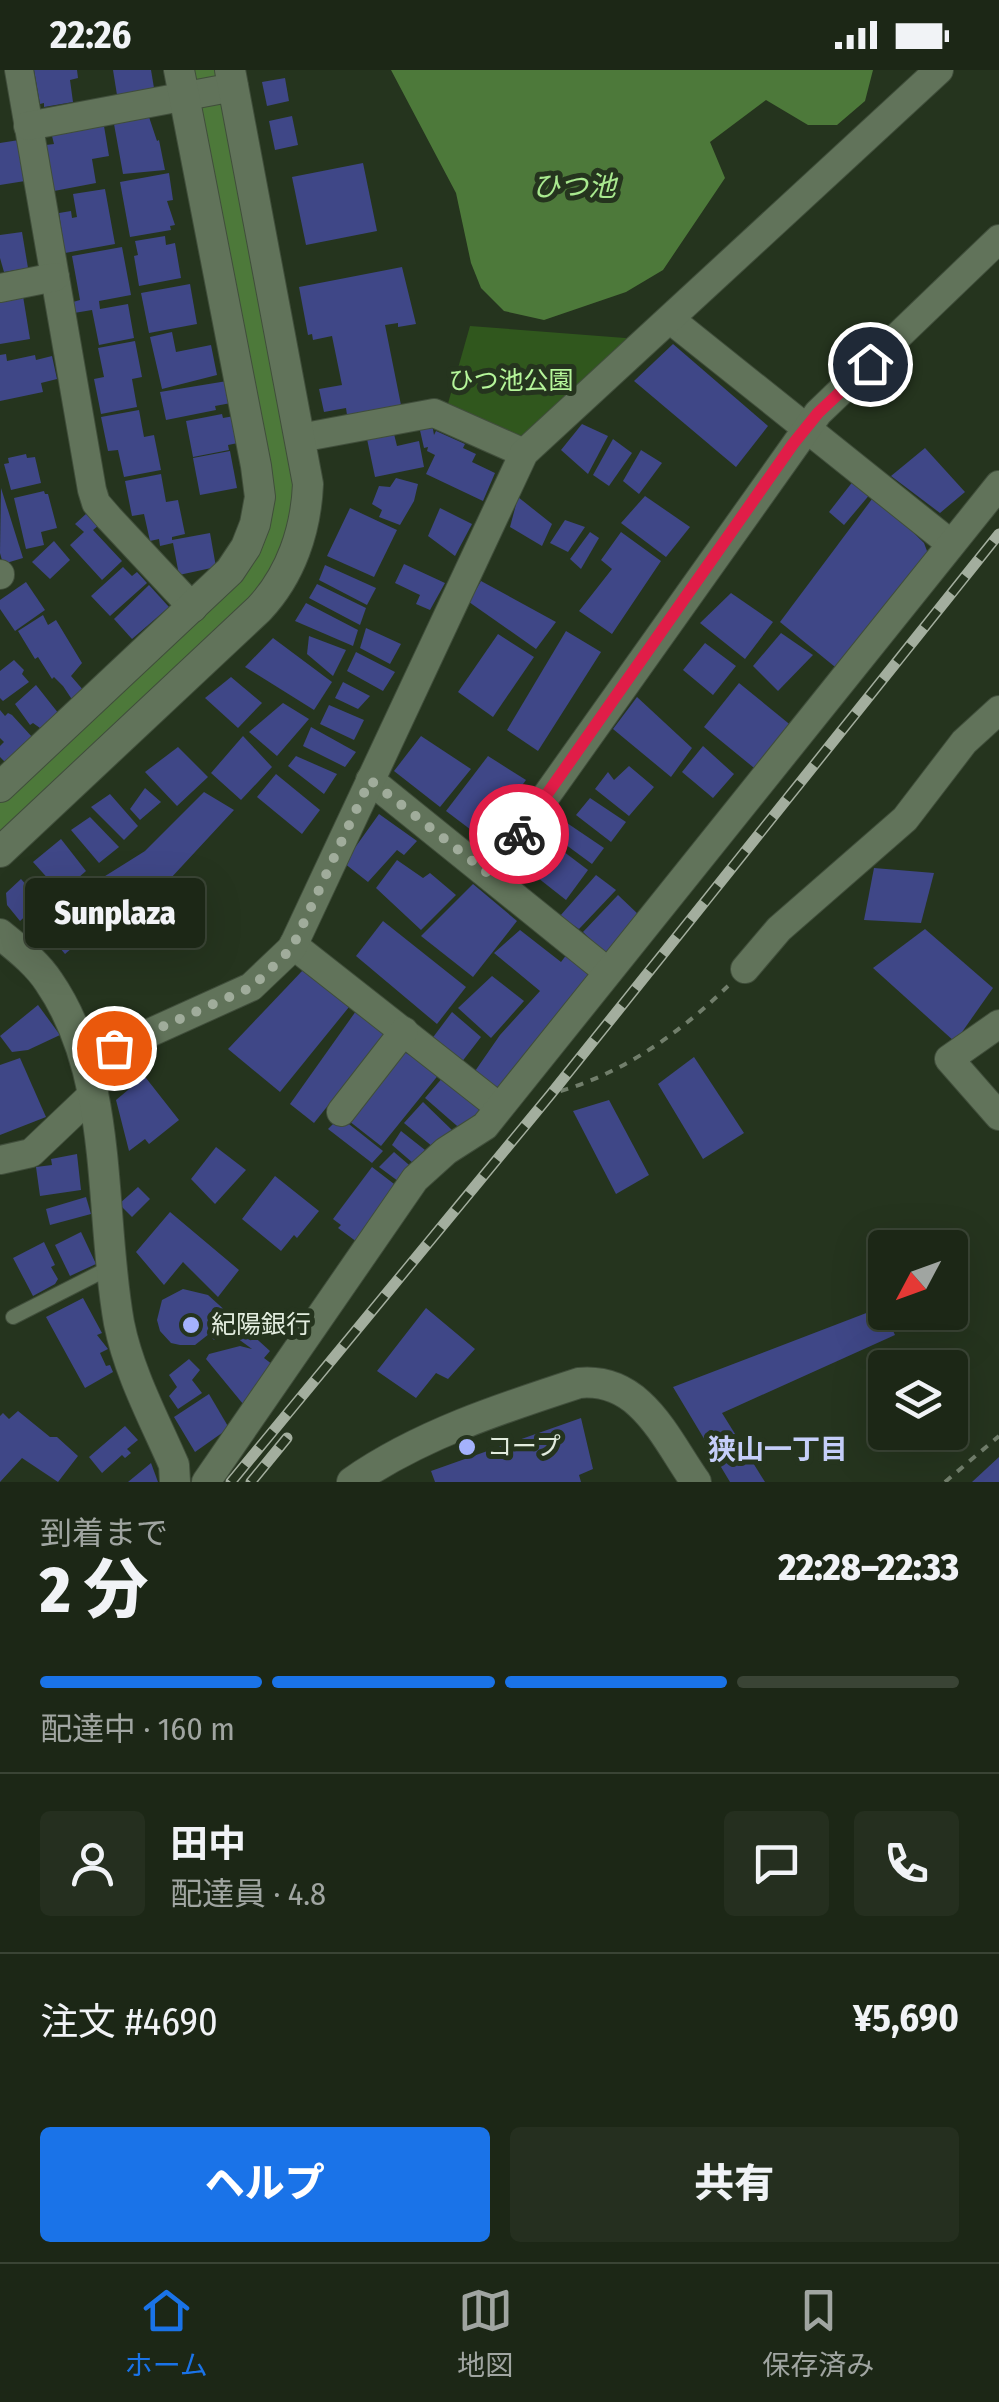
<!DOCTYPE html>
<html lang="ja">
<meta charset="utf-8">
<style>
body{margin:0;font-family:"Fira Sans Condensed","Noto Sans JP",sans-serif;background:#252f1f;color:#f1f3f6;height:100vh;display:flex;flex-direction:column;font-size:38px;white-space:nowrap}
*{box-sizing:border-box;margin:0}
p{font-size:32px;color:#a0a5a1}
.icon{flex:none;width:55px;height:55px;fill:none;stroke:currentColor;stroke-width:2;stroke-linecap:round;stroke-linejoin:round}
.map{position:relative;height:1412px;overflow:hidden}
.sheet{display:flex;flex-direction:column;background:#1c2716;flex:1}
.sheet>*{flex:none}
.needle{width:65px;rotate:229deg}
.tools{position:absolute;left:868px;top:1160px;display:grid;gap:20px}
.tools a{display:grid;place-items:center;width:100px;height:100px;border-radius:10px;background:#1c2716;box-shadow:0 10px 40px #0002,0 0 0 2px #3a4435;font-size:50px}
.pin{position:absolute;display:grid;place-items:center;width:85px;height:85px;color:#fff;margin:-42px;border:5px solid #fff;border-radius:50%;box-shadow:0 2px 10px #0007}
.courier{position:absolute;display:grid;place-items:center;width:100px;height:100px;margin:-50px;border:8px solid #e11d48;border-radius:50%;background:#fff;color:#222;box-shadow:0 2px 12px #0007}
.bubble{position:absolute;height:70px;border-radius:10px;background:#1c2716;box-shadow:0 10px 40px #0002,0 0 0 2px #3a4435;font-size:32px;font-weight:800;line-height:70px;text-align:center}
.head em{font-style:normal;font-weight:800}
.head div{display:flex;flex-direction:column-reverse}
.head{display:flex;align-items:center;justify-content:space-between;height:170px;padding:0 40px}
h1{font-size:65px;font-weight:800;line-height:75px}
.bar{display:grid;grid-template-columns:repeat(4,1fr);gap:15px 10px;align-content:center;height:120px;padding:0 40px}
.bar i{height:12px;border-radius:8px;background:#3a4435}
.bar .active{background:#1a73e8}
.bar p{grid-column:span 4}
.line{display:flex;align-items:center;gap:25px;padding:0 40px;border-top:2px solid #3a4435}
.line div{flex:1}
.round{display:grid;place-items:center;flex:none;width:105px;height:105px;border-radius:10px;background:#252f1f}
.action{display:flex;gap:20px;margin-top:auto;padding:20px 40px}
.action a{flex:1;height:115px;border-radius:10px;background:#1a73e8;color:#fff;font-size:40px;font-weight:800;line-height:115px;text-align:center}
.action a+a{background:#252f1f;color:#f1f3f6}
.status{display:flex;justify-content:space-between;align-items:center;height:70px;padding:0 50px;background:#1c2716;direction:ltr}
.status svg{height:28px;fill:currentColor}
.tabs{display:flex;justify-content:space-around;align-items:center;height:140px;border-top:2px solid #3a4435;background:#1c2716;font-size:28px;color:#a0a5a1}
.tabs a{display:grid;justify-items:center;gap:5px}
.tabs .active{color:#1a73e8}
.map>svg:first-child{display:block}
</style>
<div class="status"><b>22:26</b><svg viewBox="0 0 49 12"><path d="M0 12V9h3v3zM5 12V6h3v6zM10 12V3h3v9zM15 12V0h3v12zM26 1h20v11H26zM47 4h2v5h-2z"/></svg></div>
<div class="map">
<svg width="999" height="1412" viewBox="0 0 999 1412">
<rect width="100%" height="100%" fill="#25341e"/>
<path fill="#30571d" d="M470 256 638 269 523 374 447 337Z"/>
<path fill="#4d793a" d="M391 0H873L865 31 837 55H808L766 30 710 72 725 108 663 200 626 222 544 250 504 241 481 218 471 193 456 123Z"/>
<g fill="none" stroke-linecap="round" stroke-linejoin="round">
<path stroke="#4d793a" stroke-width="42" d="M0 752 250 515C278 476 284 438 280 391L202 0"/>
</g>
<g fill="#3f4787">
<path d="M34 0H77L78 8 70 10 73 32 44 37V33L40 34Z"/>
<path d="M113 0H151L154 18 117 25Z"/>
<path d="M285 8 289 31 267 36 262 12Z"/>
<path d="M292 46 298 75 275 80 269 51Z"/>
<path d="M149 47 157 71 159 70 165 100 123 104 114 54Z"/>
<path d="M104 56 109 86 92 89 96 113 54 121 46 75 54 74 52 66Z"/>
<path d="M19 70 25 111 0 115V73Z"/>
<path d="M363 93 377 161 306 175 292 107Z"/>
<path d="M169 103 173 130 167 131 175 155 170 156 171 160 130 167 120 112Z"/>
<path d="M105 119 115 174 65 183 59 143 71 141 72 148 77 147 73 124Z"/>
<path d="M22 162 28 198 4 202 0 188V165Z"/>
<path d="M165 166 166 175 175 173 181 208 139 216 134 186 138 185 135 171Z"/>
<path d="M122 177 131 225 99 231 100 239 128 234 134 268 99 275 92 240 74 243 73 232 80 230 72 186Z"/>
<path d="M402 197 416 254 398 257V253L385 255 401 335 347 345 346 338 324 342 319 319 342 315 332 266 313 270 312 264 308 265 299 217Z"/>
<path d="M190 214 197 254 149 263 141 223Z"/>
<path d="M23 226 30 269 0 274V230Z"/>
<path d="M172 262 176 282 211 275 217 305 162 319 150 267Z"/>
<path d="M135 271 142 307 132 309 137 337 101 344 94 309 104 307 98 278Z"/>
<path d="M673 274 768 356 736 397 634 311Z"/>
<path d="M6 284 7 291 35 285 36 290 52 286 57 309 41 313 43 322 0 331V285Z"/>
<path d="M227 311 231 333 215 336 216 340 166 350 160 322Z"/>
<path d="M139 340 144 367 154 365 161 400 124 407 118 380 108 381 101 347Z"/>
<path d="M222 344 223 348 234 346 238 373 228 375 229 380 193 387 186 351Z"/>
<path d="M432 354 434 365 436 361 465 374 463 378 476 384 472 392 495 403 483 431 426 404 435 385 427 381 428 377 424 378 419 356Z"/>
<path d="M582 354 608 366 588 404 561 380Z"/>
<path d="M394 364 397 376 419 371 424 397 375 407 367 369Z"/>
<path d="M613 369 632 383 609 416 593 405Z"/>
<path d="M925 378 965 422 940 443 891 406Z"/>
<path d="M641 380 662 393 639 424 623 411Z"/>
<path d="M230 381 237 418 200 425 193 388Z"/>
<path d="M26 384 27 388 35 387 41 413 11 420 4 394 9 393 8 388Z"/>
<path d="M161 404 166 432 178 430 185 464 172 467V470L210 463 216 497 179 505 173 473 160 476 159 469 150 471 144 444 132 446 125 411Z"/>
<path d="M396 408 418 414 414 431 400 455 379 447 382 440 372 434 379 416 390 417Z"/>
<path d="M854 410 871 423 844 455 829 442Z"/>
<path d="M1 418 23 488 3 494 0 483Z"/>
<path d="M44 421 45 424H48L57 458 41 462 44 475 26 479 14 428Z"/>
<path d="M875 425 924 473 930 489 840 601 780 552Z"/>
<path d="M645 426 690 457 666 487 621 453Z"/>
<path d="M518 427 552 454 542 476 510 457Z"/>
<path d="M350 438 397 460 374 507 327 486Z"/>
<path d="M440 438 472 454 455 486 428 466Z"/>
<path d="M87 443 99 455 93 460 122 491 102 510 70 475 84 462 75 454Z"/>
<path d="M565 450 585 457 568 482 550 473Z"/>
<path d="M590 462 599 468 581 499 570 489Z"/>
<path d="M621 462 661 491 612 564 579 541 612 499 601 490Z"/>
<path d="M54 471 70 490 50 509 32 492Z"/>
<path d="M404 494 445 513 430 540 416 534 420 525 395 513Z"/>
<path d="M325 495 376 518 367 535 319 510Z"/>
<path d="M123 497 132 506 137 502 147 513 110 546 91 526Z"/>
<path d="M481 511 556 552 536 579 469 532Z"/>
<path d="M26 512 45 540 15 561 0 539V530Z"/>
<path d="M317 514 366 538 360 555 309 528Z"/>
<path d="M149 515 169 537 132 569 114 549Z"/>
<path d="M731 523 773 552 745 589 700 553Z"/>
<path d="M306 533 358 560 353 576 295 551Z"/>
<path d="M43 545 48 555 56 550 82 593 71 606 84 621 73 631 63 616 54 607 52 609 38 587 35 589 18 561Z"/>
<path d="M366 558 401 574 390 594 360 578Z"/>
<path d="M566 561 601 582 538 681 507 660Z"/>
<path d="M781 563 813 585 778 621 753 596Z"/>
<path d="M498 564 534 587 493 647 458 622Z"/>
<path d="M309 566 346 580 333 606 307 584Z"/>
<path d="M273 568 332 612 314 640 245 597Z"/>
<path d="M705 573 736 596 713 625 683 600Z"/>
<path d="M356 582 395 602 383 621 347 601Z"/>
<path d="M14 590 24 600 22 604 29 612 3 631 0 628V601Z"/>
<path d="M231 607 262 633 238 658 205 628Z"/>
<path d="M343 612 370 626 358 639 335 628Z"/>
<path d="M739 613 793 657 759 702 704 657Z"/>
<path d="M36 615 59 644 40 658 33 653 30 655 15 634Z"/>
<path d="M637 627 692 678 671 707 613 659Z"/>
<path d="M283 633 309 649 277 686 249 662Z"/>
<path d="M329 635 364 650 354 670 320 654Z"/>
<path d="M0 640 5 646 8 643 12 645 33 668 7 694 0 687V676L4 672 0 668Z"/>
<path d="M311 657 356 682 345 697 303 676Z"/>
<path d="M243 666 272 697 241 730 211 703Z"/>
<path d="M421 666 471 699 440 737 394 701Z"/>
<path d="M703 676 734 704 713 728 682 702Z"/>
<path d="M178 677 208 707 177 736 145 702Z"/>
<path d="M296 686 337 704 324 724 288 696Z"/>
<path d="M488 686 526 710 483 769 446 741Z"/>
<path d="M629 696 654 717 629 746 595 719 608 702 614 710Z"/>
<path d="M276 704 320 740 302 764 257 727Z"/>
<path d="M145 718 161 732 140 750 130 739Z"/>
<path d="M204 722 234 740 170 809 87 876 59 835 145 781Z"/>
<path d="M110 724 138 756 124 770 91 737Z"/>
<path d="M590 728 626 752 611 772 576 745Z"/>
<path d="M379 744 417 771 404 785 397 780 368 812 344 793Z"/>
<path d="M90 747 119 777 99 793 71 760Z"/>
<path d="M567 753 604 778 592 794 558 769Z"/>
<path d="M539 763 588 800 566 830 519 793Z"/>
<path d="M61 769 86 801 61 823 33 792Z"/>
<path d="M397 790 423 808 430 803 456 825 421 860 376 818Z"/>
<path d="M874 798 934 803 921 853 864 850Z"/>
<path d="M596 805 616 820 579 859 560 846Z"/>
<path d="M21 809 41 832 20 851 7 835 6 823Z"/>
<path d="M473 814 517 851 473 907 421 866Z"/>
<path d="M618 825 639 845 606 884 583 862Z"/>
<path d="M48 839 78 873 65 884 49 865 36 877 26 865Z"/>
<path d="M383 851 466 917 437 954 356 886Z"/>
<path d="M925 859 993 918 955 972 873 898Z"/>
<path d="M520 860 561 892 567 884 593 908 497 1025 473 1004 500 965 540 921 494 883Z"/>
<path d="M303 900 349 937 280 1022 228 979Z"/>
<path d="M492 906 524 931 491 968 458 938Z"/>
<path d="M38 935 60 965 28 980 12 982 0 966Z"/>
<path d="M356 941 385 964 314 1053 290 1034Z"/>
<path d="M452 942 481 967 461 993 431 970Z"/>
<path d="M401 980 440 1003 381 1076 349 1051Z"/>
<path d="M694 987 744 1063 703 1089 658 1014Z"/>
<path d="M20 988 46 1047 0 1065V995Z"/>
<path d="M135 994 179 1050 149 1074 145 1069 129 1081 116 1030 134 1015 125 1001Z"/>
<path d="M444 1006 488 1041 464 1062 425 1028Z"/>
<path d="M609 1030 649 1105 616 1124 573 1041Z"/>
<path d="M423 1032 456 1064 433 1077 404 1053Z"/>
<path d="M340 1047 383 1081 372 1093 328 1059Z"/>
<path d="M401 1061 425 1080 413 1093 392 1075Z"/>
<path d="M216 1077 246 1100 215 1134 191 1109Z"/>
<path d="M394 1082 415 1100 402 1114 379 1097Z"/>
<path d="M77 1084 81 1120 40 1126 36 1097 52 1095 51 1089Z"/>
<path d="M372 1097 398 1117 357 1172 338 1158 341 1155 333 1149Z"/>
<path d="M275 1106 319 1141 297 1168 294 1165 281 1181 242 1149Z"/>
<path d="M138 1117 150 1129 132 1147 119 1134Z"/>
<path d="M86 1127 91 1144 50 1155 46 1139Z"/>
<path d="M170 1142 239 1200 218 1227 183 1192 164 1215 136 1182Z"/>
<path d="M81 1162 96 1194 70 1206 55 1175Z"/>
<path d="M44 1172 55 1195 51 1197 58 1209 55 1214 33 1226 13 1188Z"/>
<path d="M183 1219 208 1225 270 1281 264 1288 277 1298 248 1340 206 1289 209 1284 240 1276 252 1279 226 1260 214 1270 209 1264 195 1275H180L171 1273 160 1261 157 1250 162 1230Z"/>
<path d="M83 1228 102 1263 97 1265 108 1279 100 1283 106 1296 110 1295 113 1302 85 1318 46 1247Z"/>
<path d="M882 1237 895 1265 722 1343 765 1412H730L673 1317Z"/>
<path d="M426 1238 475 1279 448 1309 436 1303 416 1328 377 1301Z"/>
<path d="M189 1289 200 1300 192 1310 202 1323 178 1339 169 1326 177 1317 169 1305Z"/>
<path d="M209 1324 229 1358 195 1382 174 1347Z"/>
<path d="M18 1341 50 1367H57L78 1386 58 1412 22 1388 0 1412V1346L3 1343 9 1349Z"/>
<path d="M581 1348 593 1399 579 1405 581 1412H435L431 1401Z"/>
<path d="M125 1356 138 1370 127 1379 131 1383 125 1388 122 1385 102 1403 89 1387Z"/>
<path d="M999 1387V1412H972Z"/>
<path d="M151 1393 158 1412H128Z"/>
</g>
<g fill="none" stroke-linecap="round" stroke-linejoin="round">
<defs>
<path id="service" d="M13 1247 111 1197"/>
<g id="minor">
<path d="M19 0 92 420 96 433 109 448 193 538"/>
<path d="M28 56 234 17"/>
<path d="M0 218 55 207"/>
<path d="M671 250 951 474"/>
<path d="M300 368 434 343 524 383"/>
<path d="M0 504V505"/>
<path d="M370 710 608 902"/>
<path d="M490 805 818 343 999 169"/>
<path d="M293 875 499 1037"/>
<path d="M745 899 779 859 905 749 964 672 999 640"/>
<path d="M999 954 949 989 999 1046"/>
<path d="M85 992 251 917 292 878 524 383 939 0"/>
<path d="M341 1042 404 961"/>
<path d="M0 1090 31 1083 92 1025"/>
<path d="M206 1412 415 1109 446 1081 485 1056 999 415"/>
</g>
<g id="tertiary">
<path d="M0 717 230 501 246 477 255 454 260 427 256 396 179 0"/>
<path d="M0 782 259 539C291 505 306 460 308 414L230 0"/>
<path d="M0 864C17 878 37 893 49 912 115 1008 99 1143 119 1253 129 1303 154 1349 174 1395L175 1412"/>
<path d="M352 1412C419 1365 502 1338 579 1313 641 1307 665 1368 696 1412"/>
</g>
</defs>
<use href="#service" stroke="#404e3b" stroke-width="16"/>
<use href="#minor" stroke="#404e3b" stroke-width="30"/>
<use href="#tertiary" stroke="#404e3b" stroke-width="32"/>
<g stroke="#717e6b" stroke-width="4" stroke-dasharray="8 8" stroke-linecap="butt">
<path d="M545 1025C615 1009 677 966 728 916"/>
<path d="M945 1412 999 1366"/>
</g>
<use href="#service" stroke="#61735a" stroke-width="14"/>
<use href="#minor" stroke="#61735a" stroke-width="28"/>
<use href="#tertiary" stroke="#61735a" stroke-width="30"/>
<defs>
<g id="rail">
<path d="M231 1412 551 1024 999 464"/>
<path d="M251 1412 287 1368"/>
</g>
</defs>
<use href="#rail" stroke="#a3ae9e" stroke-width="11"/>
<use href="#rail" stroke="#25341e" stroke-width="8" stroke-dasharray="22" stroke-linecap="butt"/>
</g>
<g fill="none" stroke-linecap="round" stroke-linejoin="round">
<path stroke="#a0ac9b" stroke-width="10" stroke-dasharray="0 18" d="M114 978 252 917 292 878 370 710 490 805 519 764"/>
<path stroke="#e11d48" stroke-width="12" d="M519 764 793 374 818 343 870 294"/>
</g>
<g fill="#a4b2fc" stroke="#25341e" stroke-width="4">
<circle cx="191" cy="1255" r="10"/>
<circle cx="467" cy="1377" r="10"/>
</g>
<g text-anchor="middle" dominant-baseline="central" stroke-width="10" stroke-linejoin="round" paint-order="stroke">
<g font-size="25" fill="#b5f59a" stroke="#25341e">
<text x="511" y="311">ひつ池公園</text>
</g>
<g font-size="25" fill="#e2ecde" stroke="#25341e" text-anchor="start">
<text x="211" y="1255">紀陽銀行</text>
<text x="487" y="1377">コープ</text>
</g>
<g font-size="28" font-style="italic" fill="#a9e98f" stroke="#25341e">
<text x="574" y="116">ひつ池</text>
</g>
<g font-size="28" font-weight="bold" fill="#c5cef9" stroke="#25341e">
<text x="778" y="1379">狭山一丁目</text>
</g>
</g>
</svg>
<div class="tools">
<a><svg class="needle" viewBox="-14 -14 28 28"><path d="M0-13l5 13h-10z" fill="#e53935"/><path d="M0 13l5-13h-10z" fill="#a0a5a1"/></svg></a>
<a><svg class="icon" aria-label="layers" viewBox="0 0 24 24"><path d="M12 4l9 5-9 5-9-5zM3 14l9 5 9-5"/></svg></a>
</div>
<div class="pin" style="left:114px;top:978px;background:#ea580c"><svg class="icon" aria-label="bag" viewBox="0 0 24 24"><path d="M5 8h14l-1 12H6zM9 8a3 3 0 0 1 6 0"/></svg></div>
<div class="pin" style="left:870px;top:294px;background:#1f2937"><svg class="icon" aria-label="home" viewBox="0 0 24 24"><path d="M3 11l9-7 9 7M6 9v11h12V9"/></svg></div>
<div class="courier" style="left:519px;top:764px"><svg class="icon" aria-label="bike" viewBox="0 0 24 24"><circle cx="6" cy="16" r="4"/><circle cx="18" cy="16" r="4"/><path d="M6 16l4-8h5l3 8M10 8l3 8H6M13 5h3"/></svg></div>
<div class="bubble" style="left:25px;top:808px;width:180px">Sunplaza</div>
</div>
<section class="sheet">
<div class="head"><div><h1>2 分</h1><p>到着まで</p></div><em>22:28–22:33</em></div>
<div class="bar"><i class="active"></i><i class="active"></i><i class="active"></i><i></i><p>配達中 · 160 m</p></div>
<div class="line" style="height:180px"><a class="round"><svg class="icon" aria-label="person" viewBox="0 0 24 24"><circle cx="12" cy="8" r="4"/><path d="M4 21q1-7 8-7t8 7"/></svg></a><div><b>田中</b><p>配達員 · 4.8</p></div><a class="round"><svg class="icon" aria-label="chat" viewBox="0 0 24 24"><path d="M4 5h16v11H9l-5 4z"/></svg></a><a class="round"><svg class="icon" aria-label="phone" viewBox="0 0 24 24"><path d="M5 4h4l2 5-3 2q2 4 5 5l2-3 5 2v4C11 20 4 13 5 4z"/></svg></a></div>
<div class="line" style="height:130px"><div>注文 #4690</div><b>¥5,690</b></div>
<div class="action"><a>ヘルプ</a><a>共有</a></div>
</section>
<nav class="tabs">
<a class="active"><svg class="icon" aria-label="home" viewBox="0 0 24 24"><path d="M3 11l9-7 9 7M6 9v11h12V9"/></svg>ホーム</a>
<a><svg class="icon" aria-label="map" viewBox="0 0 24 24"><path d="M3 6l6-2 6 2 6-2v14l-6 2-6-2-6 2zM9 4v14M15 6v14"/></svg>地図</a>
<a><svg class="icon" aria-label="saved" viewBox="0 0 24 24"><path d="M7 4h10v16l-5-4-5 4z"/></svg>保存済み</a>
</nav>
